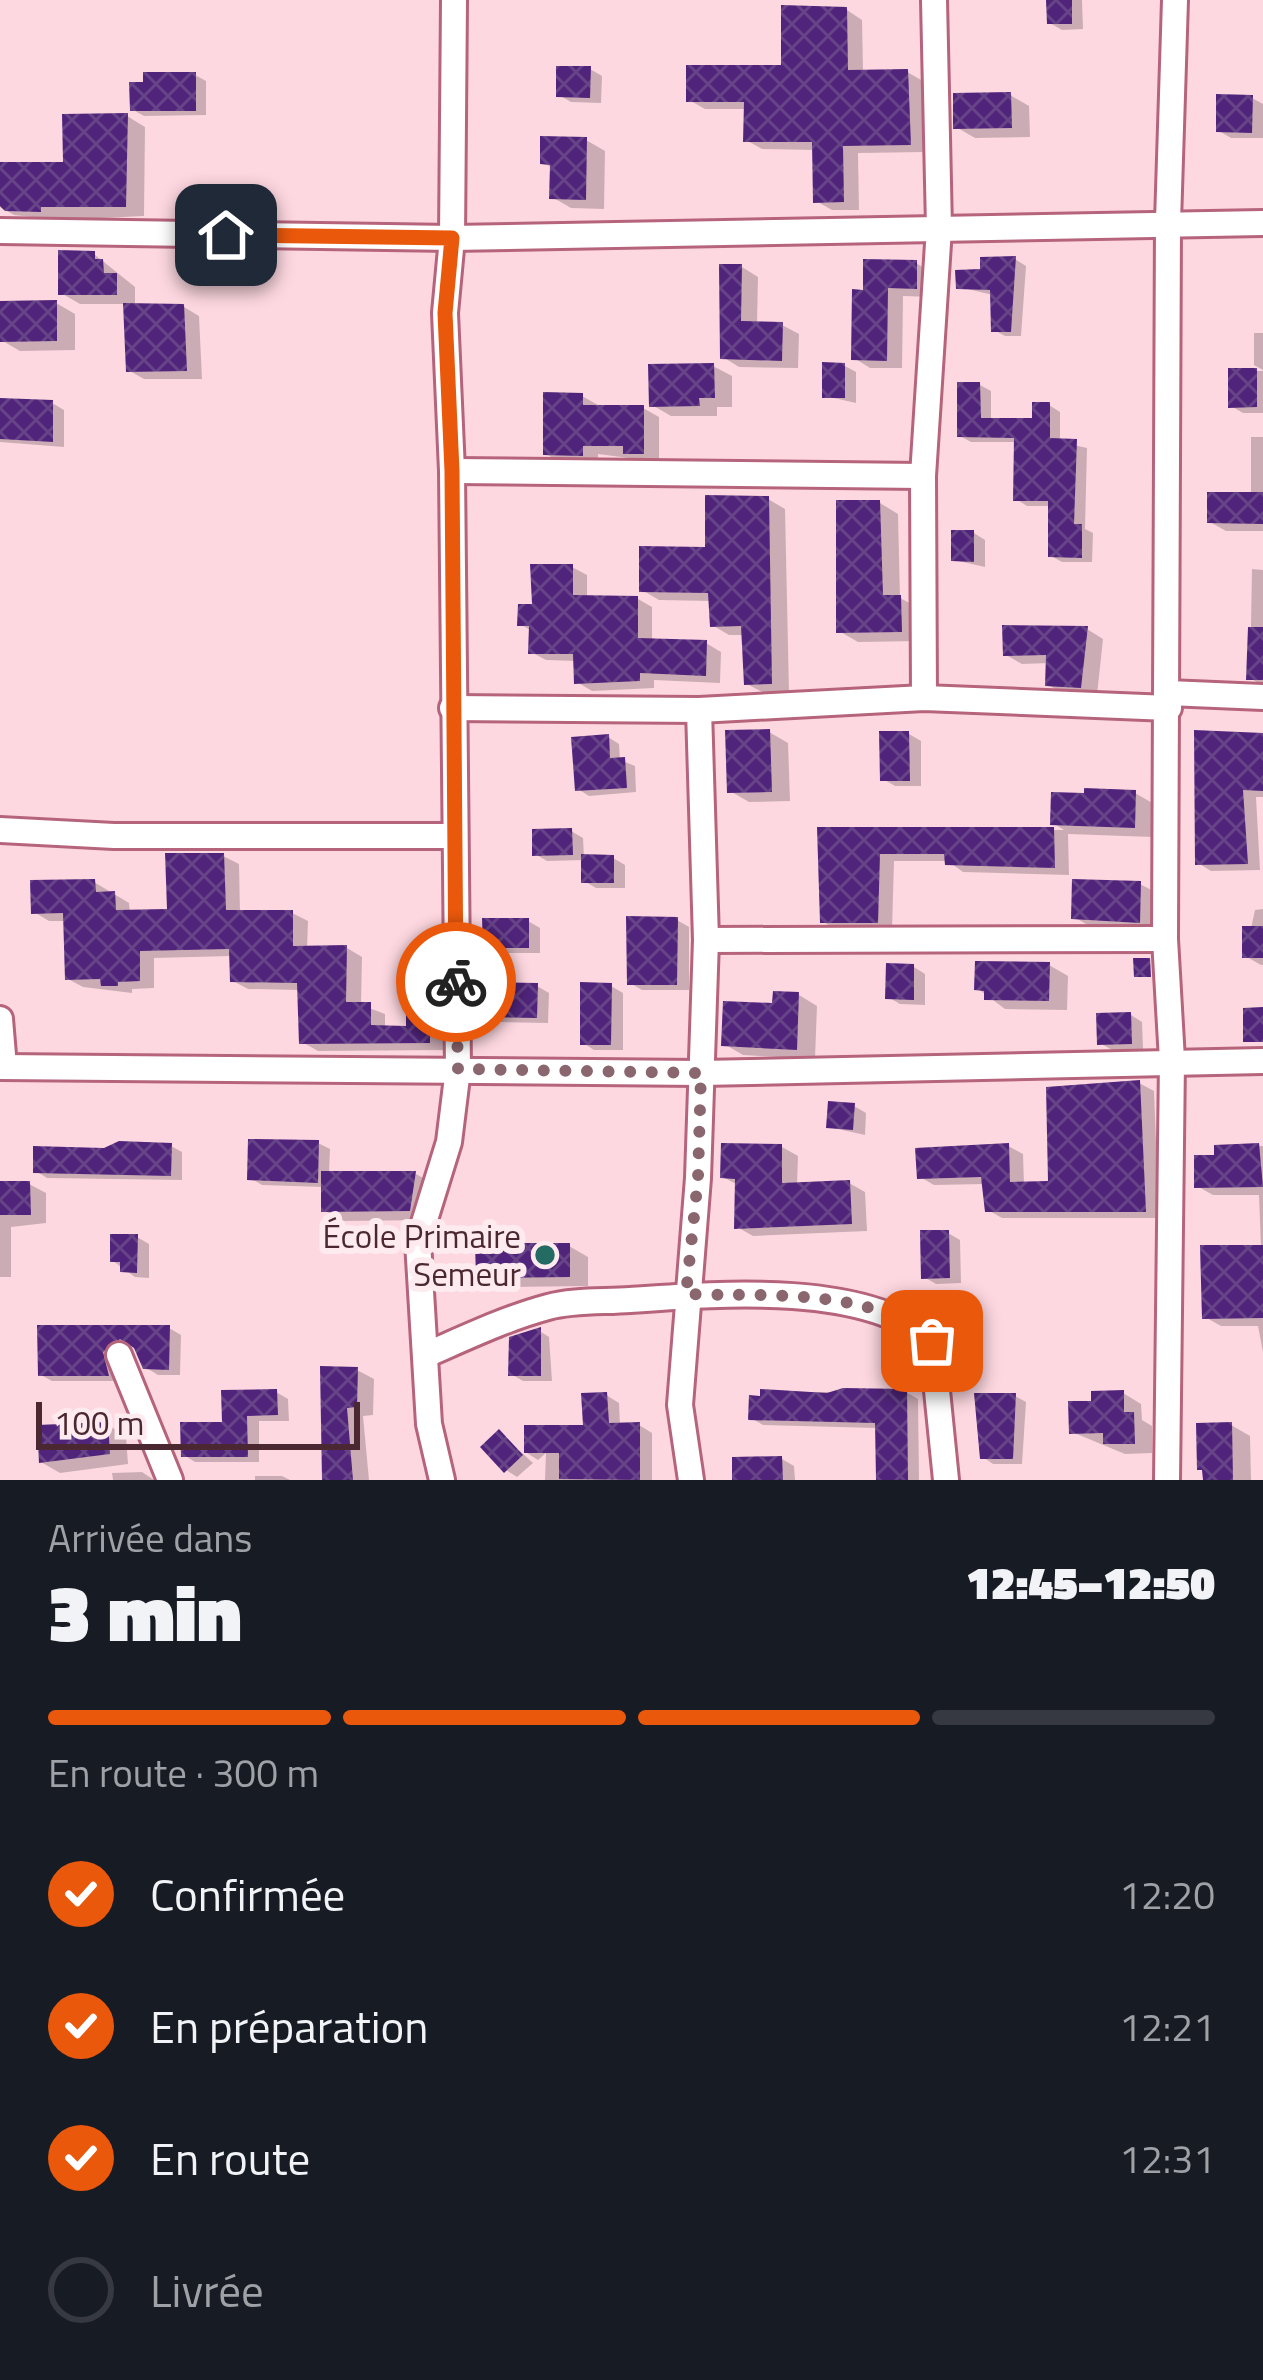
<!DOCTYPE html>
<html lang="fr">
<meta charset="utf-8">
<style>
body{margin:0;font-family:"Titillium Web",sans-serif;background:#242831;color:#f1f3f6;height:100vh;display:flex;flex-direction:column;font-size:45px;white-space:nowrap}
*{box-sizing:border-box;margin:0}
p{font-size:39px;color:#9ea1a6}
.icon{flex:none;width:66px;height:66px;fill:none;stroke:currentColor;stroke-width:2;stroke-linecap:round;stroke-linejoin:round}
.map{position:relative;height:1480px;overflow:hidden}
.side{display:flex;flex-direction:column;background:#171b24;flex:1}
.side>*{flex:none}
.scale{position:absolute;left:36px;bottom:30px;width:324px;box-sizing:border-box;padding-left:12px;border:6px solid #4b2831;border-top:0;font-size:33px;line-height:42px;white-space:nowrap;color:#4b2831;-webkit-text-stroke:9px #feebef;paint-order:stroke}
.pin{position:absolute;display:grid;place-items:center;width:102px;height:102px;color:#fff;margin:-51px;border-radius:24px;box-shadow:0 6px 18px #0006}
.courier{position:absolute;display:grid;place-items:center;width:120px;height:120px;margin:-60px;border:9px solid #ea580c;border-radius:50%;background:#fff;color:#222;box-shadow:0 3px 15px #0007}
.head em{font-style:normal;font-weight:800}
.head div{display:flex;flex-direction:column-reverse}
.head{display:flex;align-items:center;justify-content:space-between;height:204px;padding:0 48px}
h1{font-size:78px;font-weight:800;line-height:90px}
.bar{display:grid;grid-template-columns:repeat(4,1fr);gap:18px 12px;align-content:center;height:144px;padding:0 48px}
.bar i{height:15px;border-radius:9px;background:#363941}
.bar .active{background:#ea580c}
.bar p{grid-column:span 4}
ol{padding:0 48px;list-style:none}
li{display:flex;align-items:center;gap:36px;height:132px}
li p{margin-inline-start:auto}
li .icon{padding:12px;border-radius:50%;background:#ea580c;color:#fff;stroke-width:4}
li:last-child{color:#9ea1a6}
li i{width:66px;height:66px;border:6px solid #363941;border-radius:50%}
.map>svg:first-child{display:block}
</style>
<div class="map">
<svg width="1263" height="1480" viewBox="0 0 1263 1480">
<defs>
<pattern id="building-cross-hatch" width="8" height="8" patternUnits="userSpaceOnUse" patternTransform="scale(3)"><rect width="8" height="8" fill="#4f247a"/><path d="M0 0l8 8M0 8l8-8" fill="none" stroke="#674388"/></pattern>
</defs>
<rect width="100%" height="100%" fill="#fed8e1"/>
<g fill="#0003">
<path d="M1049 0H1082L1083 29 1062 30 1050 23Z"/>
<path d="M847 10 862 20 863 72H907L923 81 926 152 858 153 859 210H832L816 201 815 150 762 149 746 140 747 109H705L689 100 784 68Z"/>
<path d="M590 69 602 76 601 103 571 102 559 95Z"/>
<path d="M195 75 206 81V115L144 116 133 110Z"/>
<path d="M1010 95 1029 106 1030 137 975 138 956 127Z"/>
<path d="M1252 98 1263 104V138H1231L1219 131Z"/>
<path d="M127 116 145 127 144 216 59 220 14 215 0 207V165H66Z"/>
<path d="M586 140 605 151 604 209 571 208 552 197 553 168 543 163Z"/>
<path d="M94 254 135 287V306L184 307 199 316 202 379H144L128 370 126 304H80L61 293Z"/>
<path d="M1015 259 1026 266 1021 336H1005L994 330 993 295 959 287Z"/>
<path d="M916 263 932 273V297L903 296 902 368H870L854 358 866 293Z"/>
<path d="M742 267 758 277 757 324 782 325 799 334 798 368 739 367 723 357Z"/>
<path d="M56 303 75 314V350L20 351 1 340Z"/>
<path d="M1254 333H1263V370L1254 365Z"/>
<path d="M713 366 732 376V407H717V416H671L652 405Z"/>
<path d="M845 366 856 372V403L825 396Z"/>
<path d="M1231 371H1263V413H1243L1231 406Z"/>
<path d="M980 385 991 391V421H1035L1049 405 1060 412V442L1087 448 1085 529 1093 533 1092 562H1062L1051 556V506H1027L1016 499V442H971L960 436Z"/>
<path d="M582 396 598 405 643 408 659 417V462L598 454V464L562 463 546 454Z"/>
<path d="M0 401 52 403 64 410V447L0 442Z"/>
<path d="M1251 437H1263V531H1226L1210 522 1251 495Z"/>
<path d="M768 499 785 509 789 693H764L747 684 744 635H729L712 625 711 601 659 600 642 590 708 550Z"/>
<path d="M880 503 898 514 900 598 919 608 920 641 858 642 839 631Z"/>
<path d="M974 533 985 540V567L954 560Z"/>
<path d="M572 567 587 575V598L638 599 652 607V641L706 643 721 652 720 683 654 680V688L592 691 577 682 576 661 546 660 531 652 532 631 520 624Z"/>
<path d="M1252 569 1263 570V686L1250 678Z"/>
<path d="M1087 629 1103 639 1097 695 1065 694 1048 685 1049 663 1022 664 1006 655Z"/>
<path d="M769 732 788 743 790 801 749 802 730 791Z"/>
<path d="M909 734 921 741V786H895L883 779Z"/>
<path d="M1263 734V797H1256L1260 870 1211 871 1198 863Z"/>
<path d="M608 737 619 744 620 760 635 766 636 792 589 796 578 789Z"/>
<path d="M1135 793 1154 804 1153 837 1068 834 1069 875 963 872 948 861H894L892 930H838L823 922 820 830H1064L1053 823Z"/>
<path d="M571 831 583 838 584 857 613 858 625 865V888H596L584 881V860L547 861 535 854Z"/>
<path d="M223 856 239 864 240 913H292L308 921 307 949 347 948 362 957 361 1005 385 1014V1028L409 1029 429 1014 444 1022V1050L318 1051 302 1042 300 990 248 989 233 981 232 956 154 958V988L132 989V993L83 987 68 979 66 921H49L34 912 94 882 129 903 130 913 170 912Z"/>
<path d="M1140 884 1159 894 1158 931 1093 928 1074 917Z"/>
<path d="M1263 909V965H1261L1245 956 1255 910Z"/>
<path d="M677 920 689 927V990H642L630 983Z"/>
<path d="M528 921 540 928V953H498L486 946Z"/>
<path d="M1049 965 1068 976 1067 1010 1005 1009 977 988Z"/>
<path d="M914 967 925 974V1005L900 1004 888 997Z"/>
<path d="M537 986 549 993 548 1023 498 1022 487 1015Z"/>
<path d="M611 986 623 993V1050H594L583 1043Z"/>
<path d="M799 995 817 1006 815 1059 743 1055 724 1044Z"/>
<path d="M1131 1015 1142 1022 1143 1049 1112 1050 1100 1043Z"/>
<path d="M1139 1083 1154 1091 1159 1218H1002L988 1210 985 1184 934 1185 920 1177 1008 1146 1023 1154 1024 1185 1051 1184Z"/>
<path d="M854 1106 866 1113 865 1135 829 1127Z"/>
<path d="M318 1143 330 1149 329 1174H416L434 1184 429 1220 343 1221 324 1210V1187L262 1185 250 1178Z"/>
<path d="M171 1146 182 1152V1180L47 1178 36 1171 105 1151Z"/>
<path d="M1263 1146V1352L1258 1326H1221L1205 1317 1261 1248 1259 1195H1213L1197 1186 1217 1158V1148Z"/>
<path d="M782 1147 798 1156 797 1185 849 1183 865 1192 867 1231 753 1236 737 1227 738 1185 723 1177Z"/>
<path d="M0 1184H29L46 1193V1223L11 1227V1277H0Z"/>
<path d="M948 1233 960 1240 961 1283 936 1284 924 1277Z"/>
<path d="M137 1237 149 1244V1278L135 1277 113 1261Z"/>
<path d="M569 1246 588 1257V1286L497 1287 479 1276Z"/>
<path d="M40 1328H169L181 1335 180 1375H158L145 1367 133 1344 114 1359 119 1381H52L41 1375Z"/>
<path d="M538 1330 549 1337 552 1381H523L511 1374Z"/>
<path d="M357 1370 374 1379 373 1415 363 1416 369 1480H325Z"/>
<path d="M276 1392 288 1399 289 1421H259V1462H195L184 1455Z"/>
<path d="M763 1392H906L918 1399 919 1480H879L876 1428 763 1425 751 1418Z"/>
<path d="M1123 1393 1141 1404 1142 1420 1152 1426V1453L1125 1454 1072 1432 1094 1404Z"/>
<path d="M606 1395 619 1403 620 1426 639 1425 652 1433V1480H545L546 1453 538 1460 527 1453 586 1429Z"/>
<path d="M977 1396H1015L1026 1402 1022 1464H993L983 1457Z"/>
<path d="M108 1425 126 1436 128 1464 60 1473 41 1462Z"/>
<path d="M1231 1425 1250 1436 1251 1480H1207Z"/>
<path d="M500 1433 533 1463 517 1477 506 1470Z"/>
<path d="M782 1459 794 1466 795 1480H735V1460Z"/>
<path d="M142 1472 154 1480H113L112 1473Z"/>
<path d="M255 1476H282L290 1480H255Z"/>
</g>
<g fill="url(#building-cross-hatch)">
<path d="M1046 0H1072V24H1047Z"/>
<path d="M781 5 847 7 848 70 908 69 911 145 843 146 844 202 813 203 812 142H743L744 102H686V65H781Z"/>
<path d="M556 66H591L590 98 556 97Z"/>
<path d="M143 72H196V111H130L129 82H143Z"/>
<path d="M1011 92 1012 128 953 129V93Z"/>
<path d="M1216 94 1253 95 1252 133 1216 132Z"/>
<path d="M128 113 126 207H41V212L5 211 0 206V162H63L62 114Z"/>
<path d="M540 136 587 137 586 200 549 199 550 165 540 164Z"/>
<path d="M58 250 95 251V259H103L104 273H117V295H58Z"/>
<path d="M1016 256 1011 332H991L990 290 956 289 955 270 980 269V257Z"/>
<path d="M863 259 917 260V289L888 288 887 361 851 360 852 289 863 290Z"/>
<path d="M719 264H742L741 321 783 322 782 361 720 359Z"/>
<path d="M57 300V341L0 342V301Z"/>
<path d="M123 303 184 304 187 371 126 372Z"/>
<path d="M822 362 845 363V398H822Z"/>
<path d="M714 363 715 398H699L700 406 649 407 648 364Z"/>
<path d="M1228 368H1257V407L1228 408Z"/>
<path d="M957 382H980L981 418H1032V402H1050V438L1077 439 1074 524H1082V558L1048 557V501H1013L1014 438 957 437Z"/>
<path d="M543 392 583 393V405H644V454H623V446H583V456L543 455Z"/>
<path d="M0 398 53 400V442L0 439Z"/>
<path d="M1207 492H1263V524L1207 523Z"/>
<path d="M705 495 769 496 772 684 744 685 741 626 710 627 708 593 639 592V546L705 547Z"/>
<path d="M836 500H880L883 595H901L902 632 836 633Z"/>
<path d="M951 530H974V562L951 561Z"/>
<path d="M530 564H573V595L638 596V638L707 640 706 676 640 673V681L574 684 573 654H528L529 626H517L518 604H532Z"/>
<path d="M1002 625 1088 626 1081 688 1045 686 1046 655 1003 656Z"/>
<path d="M1248 627H1263V680H1246Z"/>
<path d="M770 729 772 792 727 793 725 730Z"/>
<path d="M1194 730 1263 733V791L1243 790 1248 864 1195 865Z"/>
<path d="M879 731H909L910 781H880Z"/>
<path d="M609 734 610 758 625 757 627 788 575 791 571 737Z"/>
<path d="M1084 788 1136 790 1135 828 1050 825 1051 792 1084 793Z"/>
<path d="M817 827H1054L1055 868 945 865 944 854H880L878 923H820Z"/>
<path d="M572 828 573 855 532 856V829Z"/>
<path d="M165 853H224L226 910H293V946L347 945 346 1002H371V1025L406 1026V1010L430 1011V1043L299 1044 297 983 230 982 229 949 140 951V981L118 982V986H101L100 979 65 980 63 913 31 914 30 880 95 879 96 892 115 891 116 910 167 909Z"/>
<path d="M581 854 614 855V883H581Z"/>
<path d="M1072 879 1141 881 1140 923 1071 919Z"/>
<path d="M626 916 678 917 677 985H627Z"/>
<path d="M482 918H529V948H483Z"/>
<rect x="1242" y="926" width="21" height="32"/>
<path d="M1133 958H1150L1151 977H1134Z"/>
<path d="M975 961 1050 962 1049 1001 984 1000V991L974 990Z"/>
<path d="M886 963 914 964V1000L885 999Z"/>
<path d="M489 982 538 983 537 1018 483 1017Z"/>
<path d="M580 982 612 983 611 1045H580Z"/>
<path d="M773 991 799 992 797 1050 721 1046 723 1001 772 1003Z"/>
<path d="M1263 1007V1042H1243V1008Z"/>
<path d="M1131 1012 1132 1044 1097 1045 1096 1013Z"/>
<path d="M1140 1080 1146 1212H985L981 1177 917 1179 915 1148 1009 1143 1010 1182 1048 1181 1046 1087Z"/>
<path d="M828 1101 855 1103 853 1130 826 1128Z"/>
<path d="M248 1139 319 1140 318 1183 247 1180Z"/>
<path d="M119 1141 172 1143 171 1176 33 1173V1146L104 1148Z"/>
<path d="M721 1143 782 1144V1183L850 1180 852 1224 734 1229 735 1179 720 1178Z"/>
<path d="M1259 1143 1263 1187 1194 1188V1155H1214V1145Z"/>
<path d="M321 1171H416L410 1211 321 1212Z"/>
<path d="M0 1181H30L31 1215H0Z"/>
<path d="M920 1230H949L950 1278 921 1279Z"/>
<path d="M110 1234H138L137 1273 120 1272V1262H110Z"/>
<path d="M475 1243H570V1277L476 1278Z"/>
<path d="M1200 1245H1263V1318L1202 1319Z"/>
<path d="M37 1325H170L169 1370 143 1369 134 1348 120 1339 103 1352 109 1376H38Z"/>
<path d="M541 1327V1376H508L509 1337Z"/>
<path d="M320 1366 358 1367 357 1407 347 1408 353 1480H322Z"/>
<path d="M843 1388 907 1389 908 1480H876L875 1423 748 1420 749 1395 760 1396V1389L827 1393Z"/>
<path d="M277 1389 278 1415 247 1416 248 1457H181L180 1422H222L221 1390Z"/>
<path d="M1124 1390V1412H1134L1135 1444H1103V1433L1069 1434 1068 1401H1091V1391Z"/>
<path d="M607 1392 609 1423 640 1422V1480L559 1479V1453H524V1425H583L581 1393Z"/>
<path d="M974 1393H1016L1013 1459H980Z"/>
<path d="M108 1422 110 1454 39 1463 37 1425Z"/>
<path d="M1232 1422 1233 1480H1203L1202 1470H1197L1196 1423Z"/>
<path d="M499 1429 523 1455 504 1473 480 1447Z"/>
<path d="M782 1456 783 1480H732V1457Z"/>
</g>
<g fill="none" stroke-linecap="round" stroke-linejoin="round">
<defs>
<g id="minor">
<path d="M0 231 452 238 1263 223"/>
<path d="M452 471 923 476"/>
<path d="M1168 693 1263 697"/>
<path d="M924 698 923 476 939 228 934 0"/>
<path d="M452 708 699 710 924 698 1169 708"/>
<path d="M0 830 114 836H452"/>
<path d="M706 940 1165 939"/>
<path d="M0 1019 4 1067"/>
<path d="M0 1067 701 1073 1263 1061"/>
<path d="M428 1354C467 1337 507 1318 548 1307 573 1300 604 1302 630 1300 714 1294 866 1281 932 1341L946 1480"/>
<path d="M119 1355 170 1480"/>
<path d="M442 1480 429 1424 418 1242 449 1142 458 1069 452 471 445 313 452 238 454 0"/>
<path d="M691 1480 680 1405 698 1178 706 940 699 710"/>
<path d="M1167 1480 1172 1060 1165 939 1168 222 1175 0"/>
</g>
</defs>
<use href="#minor" stroke="#b6647b" stroke-width="30"/>
<use href="#minor" stroke="#fff" stroke-width="24"/>
</g>
<g fill="none" stroke-linecap="round" stroke-linejoin="round">
<path stroke="#8a666f" stroke-width="12" stroke-dasharray="0 21.6" d="M456 982 458 1069 701 1073 698 1178 686 1294C763 1297 872 1286 932 1341"/>
<path stroke="#ea580c" stroke-width="15" d="M226 235 452 238 445 313 452 471 456 982"/>
</g>
<circle fill="#246c63" stroke="#feebef" stroke-width="4.5" cx="545" cy="1255" r="12"/>
<g text-anchor="middle" dominant-baseline="central" stroke-width="12" stroke-linejoin="round" paint-order="stroke">
<g font-size="33" fill="#4b2831" stroke="#feebef" text-anchor="end">
<text x="521" y="1236">École Primaire<tspan x="521" dy="38">Semeur</tspan></text>
</g>
</g>
</svg>
<div class="scale">100 m</div>
<div class="pin" style="left:932px;top:1341px;background:#ea580c"><svg class="icon" aria-label="bag" viewBox="0 0 24 24"><path d="M5 8h14l-1 12H6zM9 8a3 3 0 0 1 6 0"/></svg></div>
<div class="pin" style="left:226px;top:235px;background:#1f2937"><svg class="icon" aria-label="home" viewBox="0 0 24 24"><path d="M3 11l9-7 9 7M6 9v11h12V9"/></svg></div>
<div class="courier" style="left:456px;top:982px"><svg class="icon" aria-label="bike" viewBox="0 0 24 24"><circle cx="6" cy="16" r="4"/><circle cx="18" cy="16" r="4"/><path d="M6 16l4-8h5l3 8M10 8l3 8H6M13 5h3"/></svg></div>
</div>
<section class="side">
<div class="head"><div><h1>3 min</h1><p>Arrivée dans</p></div><em>12:45–12:50</em></div>
<div class="bar"><i class="active"></i><i class="active"></i><i class="active"></i><i></i><p>En route · 300 m</p></div>
<ol>
<li><svg class="icon" aria-label="check" viewBox="0 0 24 24"><path d="M5 12l5 5 9-10"/></svg>Confirmée<p>12:20</p></li>
<li><svg class="icon" aria-label="check" viewBox="0 0 24 24"><path d="M5 12l5 5 9-10"/></svg>En préparation<p>12:21</p></li>
<li><svg class="icon" aria-label="check" viewBox="0 0 24 24"><path d="M5 12l5 5 9-10"/></svg>En route<p>12:31</p></li>
<li><i></i>Livrée</li>
</ol>
</section>
